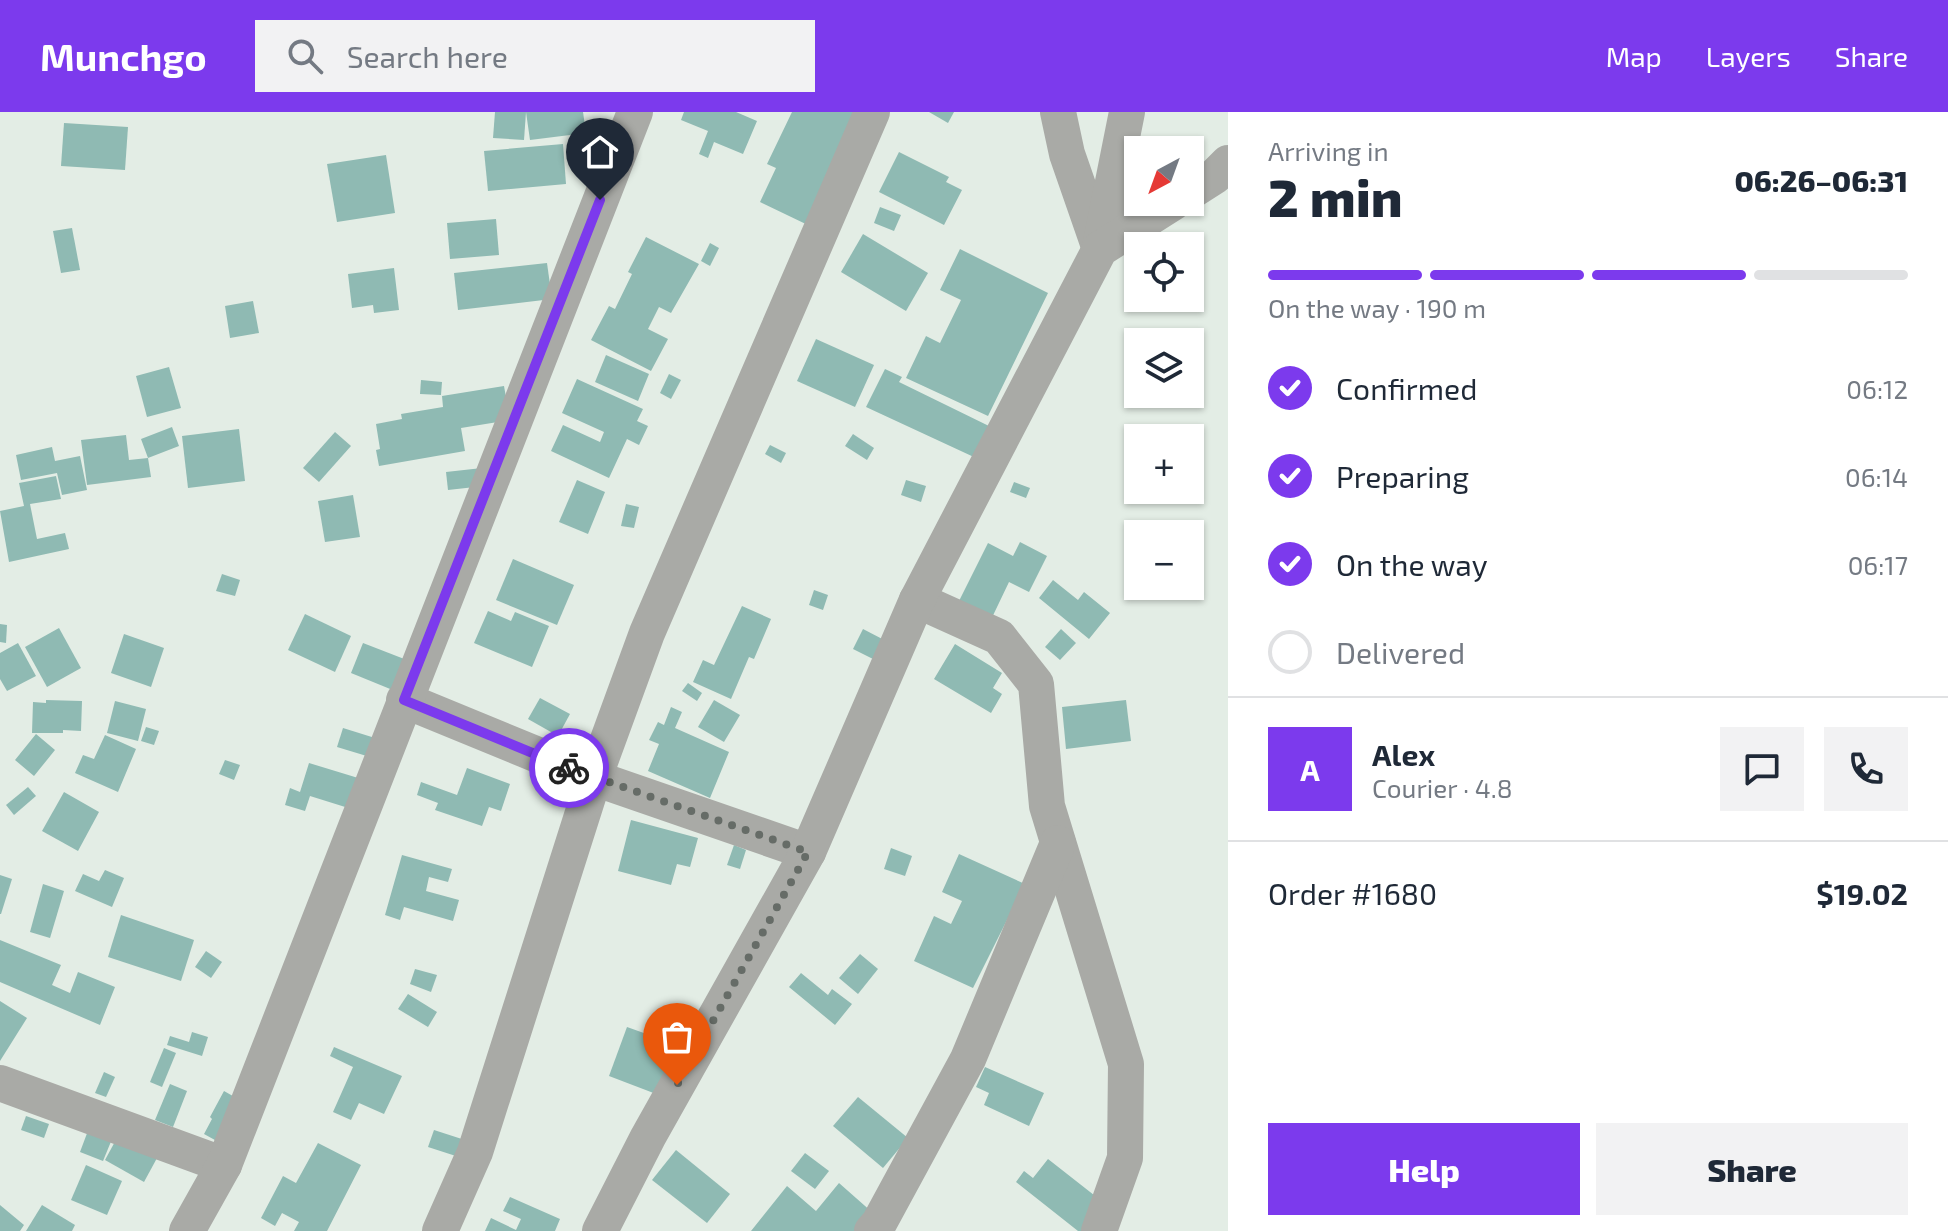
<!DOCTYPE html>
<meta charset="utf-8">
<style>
body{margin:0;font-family:"Exo 2",sans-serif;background:#f2f2f3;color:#1f2937;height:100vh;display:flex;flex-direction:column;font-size:30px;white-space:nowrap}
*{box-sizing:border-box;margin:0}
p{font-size:26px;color:#747a83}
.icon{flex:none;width:44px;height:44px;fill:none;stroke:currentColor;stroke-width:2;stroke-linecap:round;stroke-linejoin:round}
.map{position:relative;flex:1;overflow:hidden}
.sheet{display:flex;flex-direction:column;background:#fff;width:720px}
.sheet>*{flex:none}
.needle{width:52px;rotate:221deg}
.tools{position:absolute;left:1124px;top:24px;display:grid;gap:16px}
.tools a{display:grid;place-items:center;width:80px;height:80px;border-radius:0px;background:#fff;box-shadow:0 2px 6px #0004;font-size:40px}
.pin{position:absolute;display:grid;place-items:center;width:68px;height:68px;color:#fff;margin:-82px -34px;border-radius:50% 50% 50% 0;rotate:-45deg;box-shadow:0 0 8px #0007}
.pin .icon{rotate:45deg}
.courier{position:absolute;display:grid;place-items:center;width:80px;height:80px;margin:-40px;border:6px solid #7c3aed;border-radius:50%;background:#fff;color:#222;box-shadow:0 2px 10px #0007}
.overview em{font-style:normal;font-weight:800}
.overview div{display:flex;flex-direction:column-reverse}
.overview{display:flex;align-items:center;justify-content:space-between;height:136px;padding:0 40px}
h1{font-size:52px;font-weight:800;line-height:60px}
.bar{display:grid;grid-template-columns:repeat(4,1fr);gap:12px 8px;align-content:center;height:96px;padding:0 40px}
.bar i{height:10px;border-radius:6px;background:#e0e1e3}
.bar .active{background:#7c3aed}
.bar p{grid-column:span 4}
.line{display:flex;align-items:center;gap:20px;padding:0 40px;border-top:2px solid #e0e1e3}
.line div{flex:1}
.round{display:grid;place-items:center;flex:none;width:84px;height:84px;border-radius:0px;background:#f2f2f3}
ol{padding:0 40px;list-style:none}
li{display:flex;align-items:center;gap:24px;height:88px}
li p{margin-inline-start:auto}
li .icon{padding:8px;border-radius:50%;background:#7c3aed;color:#fff;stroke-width:4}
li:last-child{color:#747a83}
li i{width:44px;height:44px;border:4px solid #e0e1e3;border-radius:50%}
.cta{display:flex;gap:16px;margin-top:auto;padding:16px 40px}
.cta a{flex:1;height:92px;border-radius:0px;background:#7c3aed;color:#fff;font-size:32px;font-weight:800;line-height:92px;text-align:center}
.cta a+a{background:#f2f2f3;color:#1f2937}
header{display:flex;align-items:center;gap:48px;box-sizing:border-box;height:112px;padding:0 40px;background:#7c3aed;color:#fff}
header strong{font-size:38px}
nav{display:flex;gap:44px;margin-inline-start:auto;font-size:28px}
.search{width:560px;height:72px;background:#f2f2f3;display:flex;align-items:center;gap:20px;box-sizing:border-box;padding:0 28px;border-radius:0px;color:#747a83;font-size:30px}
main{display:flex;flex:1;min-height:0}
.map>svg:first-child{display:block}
</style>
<header>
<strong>Munchgo</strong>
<div class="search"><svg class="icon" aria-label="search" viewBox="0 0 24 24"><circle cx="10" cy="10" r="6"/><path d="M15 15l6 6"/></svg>Search here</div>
<nav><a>Map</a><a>Layers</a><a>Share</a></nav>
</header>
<main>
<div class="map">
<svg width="1228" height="1119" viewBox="0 0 1228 1119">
<rect width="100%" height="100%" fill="#e3ede5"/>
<g fill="#8fbab3">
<path d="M495 0H526L524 28 493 26Z"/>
<path d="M526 0H583L586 21 530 28Z"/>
<path d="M684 0H736L757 9 743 42 714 30 708 46 699 42 708 19 681 8Z"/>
<path d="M792 0H866L812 115 760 90 776 56 767 52Z"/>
<path d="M929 0H954L948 11Z"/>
<path d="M64 11 128 15 125 58 61 54Z"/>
<path d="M563 32 566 72 488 79 484 39Z"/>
<path d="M899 40 949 65 946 70 962 78 944 113 879 80Z"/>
<path d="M386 43 395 101 337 110 327 52Z"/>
<path d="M880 95 901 103 894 119 874 111Z"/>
<path d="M496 107 499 143 450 147 447 111Z"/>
<path d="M72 116 80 158 61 161 53 119Z"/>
<path d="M863 122 928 161 906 199 841 160Z"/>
<path d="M646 125 699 152 671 201 659 195 648 217 668 227 651 259 591 228 609 194 615 197 632 162 628 160Z"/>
<path d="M710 131 719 136 710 154 701 149Z"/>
<path d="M960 137 1048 181 988 304 906 266 926 224 940 231 961 188 940 178Z"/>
<path d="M547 151 552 187 458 198 454 161Z"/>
<path d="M394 156 399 198 374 201 373 193 352 196 348 162Z"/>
<path d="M253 189 259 221 230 226 225 194Z"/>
<path d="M816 227 874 253 855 295 797 269Z"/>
<path d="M606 243 649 262 638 289 595 270Z"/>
<path d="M169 255 181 296 147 305 136 264Z"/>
<path d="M885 257 902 265 899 270 991 315 976 346 866 295Z"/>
<path d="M669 262 681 268 671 287 660 281Z"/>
<path d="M577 267 643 297 637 309 648 314 639 333 627 327 609 366 551 339 563 313 600 330 604 320 562 301Z"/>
<path d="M421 268 442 270 441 283 420 282Z"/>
<path d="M504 274 510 308 461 316 465 339 379 354 376 338 380 337 376 312 402 307 401 302 443 295 442 284Z"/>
<path d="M172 315 179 334 148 346 151 365 87 373 81 328 126 323 129 348 148 346 141 327Z"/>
<path d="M239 317 245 369 188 376 182 324Z"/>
<path d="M335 320 351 334 319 370 303 356Z"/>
<path d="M853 322 874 336 867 348 845 334Z"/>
<path d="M770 333 786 341 781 351 765 342Z"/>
<path d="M52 335 55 349 80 344 87 378 62 383 57 361 21 368 16 343Z"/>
<path d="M482 356 484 374 448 378 446 360Z"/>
<path d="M56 364 61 387 30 392 37 427 65 421 69 437 9 450 0 399 24 394 19 371Z"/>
<path d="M577 368 605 380 588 422 559 410Z"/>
<path d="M906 368 926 374 921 390 901 383Z"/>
<path d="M1014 370 1030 376 1026 386 1010 380Z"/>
<path d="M353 383 360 425 325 430 318 389Z"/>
<path d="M626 392 639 395 634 416 621 414Z"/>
<path d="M1020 430 1047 444 1029 480 1009 470 987 516 954 499 988 431 1013 444Z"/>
<path d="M513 447 574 473 557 513 496 488Z"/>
<path d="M222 462 240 468 235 484 216 479Z"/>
<path d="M1053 468 1078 488 1084 480 1110 501 1089 527 1039 486Z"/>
<path d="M814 478 828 483 823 498 809 493Z"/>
<path d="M742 494 771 507 754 547 749 545 731 587 693 570 703 548 714 553Z"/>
<path d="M488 499 511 509 515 500 549 514 532 555 474 531Z"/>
<path d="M305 502 351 524 335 560 288 538Z"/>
<path d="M0 512 7 513 6 531 0 530Z"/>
<path d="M59 516 81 556 47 575 25 535Z"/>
<path d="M863 517 890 531 881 551 853 537Z"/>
<path d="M1061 517 1076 531 1060 548 1045 535Z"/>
<path d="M124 522 164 536 151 575 111 561Z"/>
<path d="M18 531 36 564 7 579 0 567V541Z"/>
<path d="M363 531 412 550 400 581 351 561Z"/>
<path d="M955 532 1002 561 993 576 1002 582 991 601 934 567Z"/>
<path d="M688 571 702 581 697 589 682 579Z"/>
<path d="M540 586 570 602 558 624 528 607Z"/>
<path d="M46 588 82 589 81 619 63 618V621H32L33 590 46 591Z"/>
<path d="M714 588 740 603 724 630 698 615Z"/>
<path d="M1126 588 1131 629 1066 637 1062 595Z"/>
<path d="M115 589 146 597 138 629 107 621Z"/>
<path d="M671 595 682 600 675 616 729 640 710 686 648 659 659 632 649 628 658 610 664 613Z"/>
<path d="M146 615 159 619 154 633 141 629Z"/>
<path d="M343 616 375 626 370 645 337 635Z"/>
<path d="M36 622 55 638 34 664 15 648Z"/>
<path d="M105 623 136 637 118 680 75 661 83 643 94 647Z"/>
<path d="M225 648 240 653 234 668 219 662Z"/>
<path d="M309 651 368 669 358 699 310 684 305 699 285 693 290 676 300 680Z"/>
<path d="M467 656 510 672 501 699 489 695 482 714 435 698 438 691 417 683 421 670 457 683Z"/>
<path d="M28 675 36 684 14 703 6 693Z"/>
<path d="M64 680 99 700 78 739 42 719Z"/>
<path d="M631 708 698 726 690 755 677 752 671 773 618 759Z"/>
<path d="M734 733 746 738 740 757 727 753Z"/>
<path d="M891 736 912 744 905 764 884 757Z"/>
<path d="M959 742 1025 772 973 876 914 849 934 804 951 812 962 789 942 780Z"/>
<path d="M402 743 452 757 448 770 429 765 426 779 459 788 453 809 404 795 400 808 385 803Z"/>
<path d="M105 758 124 766 112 795 75 779 83 762 99 769Z"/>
<path d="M0 763 12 767 1 802H0Z"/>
<path d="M43 772 64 779 50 826 30 820Z"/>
<path d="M121 803 194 828 181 869 108 845Z"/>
<path d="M0 828 61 853 52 873 70 881 78 860 115 875 100 913 0 870Z"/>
<path d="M206 839 222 850 211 866 195 855Z"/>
<path d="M860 842 878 857 858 882 839 866Z"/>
<path d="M415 857 437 863 431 880 410 872Z"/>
<path d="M801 861 828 883 832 877 852 892 835 913 789 875Z"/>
<path d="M408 882 437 900 428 915 398 897Z"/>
<path d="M0 889 27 906 0 949Z"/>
<path d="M659 896 671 901 661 923 650 917Z"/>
<path d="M627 915 683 935 664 985 609 964Z"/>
<path d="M192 920 208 925 202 944 167 933 170 924 189 930Z"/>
<path d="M334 935 402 964 384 1002 359 991 351 1008 333 1000 353 955 330 944Z"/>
<path d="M164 936 176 941 162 975 150 970Z"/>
<path d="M985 955 1044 981 1029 1014 984 993 989 981 976 975Z"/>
<path d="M104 960 115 965 106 985 95 981Z"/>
<path d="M170 972 187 979 173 1015 155 1008Z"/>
<path d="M224 979 247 992 224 1033 204 1022 212 1007 210 1005Z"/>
<path d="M858 985 908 1026 883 1056 833 1014Z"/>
<path d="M95 1000 119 1010 103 1049 80 1040Z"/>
<path d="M26 1004 49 1012 44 1026 21 1018Z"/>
<path d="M124 1013 163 1035 144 1070 105 1048Z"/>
<path d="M434 1018 468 1029 462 1046 428 1035Z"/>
<path d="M318 1031 361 1053 327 1119H294L299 1110 282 1101 275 1114 261 1106 283 1064 296 1071Z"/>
<path d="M676 1038 730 1082 707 1111 652 1068Z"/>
<path d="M805 1041 829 1059 815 1077 791 1059Z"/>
<path d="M1048 1047 1099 1087 1089 1119H1078L1016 1070 1024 1059 1033 1066Z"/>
<path d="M86 1053 122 1069 107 1103 71 1088Z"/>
<path d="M839 1071 873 1101 857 1119H751L787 1074 816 1099Z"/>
<path d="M510 1085 560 1107 555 1119H485L491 1106 516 1118 521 1107 503 1099Z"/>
<path d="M0 1093 24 1113 20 1119H0Z"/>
<path d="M42 1093 75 1113 72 1119H26Z"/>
</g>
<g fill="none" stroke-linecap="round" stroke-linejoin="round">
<g stroke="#a9aaa6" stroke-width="36">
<path d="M1058 0 1067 42 1100 137"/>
<path d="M1190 80 1215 64 1228 51"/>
<path d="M1100 135 1127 0"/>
<path d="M917 488 999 525 1036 572 1047 694 1126 952 1125 1046 1099 1119"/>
<path d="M404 588 594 666 808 740"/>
<path d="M0 971 224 1053"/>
<path d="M187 1119 224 1053 635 0"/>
<path d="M440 1119 475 1040 594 666 647 521 872 0"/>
<path d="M600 1119 648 1025 808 740 917 488 1100 137 1174 90"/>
<path d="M872 1119 879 1111 968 947 1058 731"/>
</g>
</g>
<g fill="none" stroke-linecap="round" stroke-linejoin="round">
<path stroke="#666c67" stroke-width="8" stroke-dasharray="0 14.4" d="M569 656 808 740 677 973"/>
<path stroke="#7c3aed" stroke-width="10" d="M569 656 404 588 600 88"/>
</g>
</svg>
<div class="tools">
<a><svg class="needle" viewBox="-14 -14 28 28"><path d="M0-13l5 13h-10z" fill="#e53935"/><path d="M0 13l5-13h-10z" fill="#747a83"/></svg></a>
<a><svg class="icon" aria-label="locate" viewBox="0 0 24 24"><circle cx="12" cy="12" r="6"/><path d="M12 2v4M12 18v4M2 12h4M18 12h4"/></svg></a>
<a><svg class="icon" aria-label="layers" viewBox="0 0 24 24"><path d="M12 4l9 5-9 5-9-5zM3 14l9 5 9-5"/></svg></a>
<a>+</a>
<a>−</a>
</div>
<div class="pin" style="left:677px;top:973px;background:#ea580c"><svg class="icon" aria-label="bag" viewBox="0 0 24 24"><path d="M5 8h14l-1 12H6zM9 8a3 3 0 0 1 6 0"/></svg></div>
<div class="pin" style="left:600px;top:88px;background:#1f2937"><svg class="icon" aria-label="home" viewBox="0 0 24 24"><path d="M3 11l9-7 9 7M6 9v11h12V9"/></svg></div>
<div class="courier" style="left:569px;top:656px"><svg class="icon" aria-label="bike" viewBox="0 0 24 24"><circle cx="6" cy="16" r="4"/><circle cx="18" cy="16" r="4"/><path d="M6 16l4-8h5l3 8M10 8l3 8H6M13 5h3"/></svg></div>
</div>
<section class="sheet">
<div class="overview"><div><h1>2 min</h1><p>Arriving in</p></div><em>06:26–06:31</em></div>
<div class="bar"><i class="active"></i><i class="active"></i><i class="active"></i><i></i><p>On the way · 190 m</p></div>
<ol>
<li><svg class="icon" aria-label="check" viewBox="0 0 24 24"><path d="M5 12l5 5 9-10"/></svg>Confirmed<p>06:12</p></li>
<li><svg class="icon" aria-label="check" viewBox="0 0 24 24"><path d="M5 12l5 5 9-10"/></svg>Preparing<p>06:14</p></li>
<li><svg class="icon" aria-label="check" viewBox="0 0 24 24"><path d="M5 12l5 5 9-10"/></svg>On the way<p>06:17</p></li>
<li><i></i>Delivered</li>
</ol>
<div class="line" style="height:144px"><b class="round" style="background:#7c3aed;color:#fff">A</b><div><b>Alex</b><p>Courier · 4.8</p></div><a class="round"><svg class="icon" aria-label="chat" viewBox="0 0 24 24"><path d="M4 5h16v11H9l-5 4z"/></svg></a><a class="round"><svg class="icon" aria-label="phone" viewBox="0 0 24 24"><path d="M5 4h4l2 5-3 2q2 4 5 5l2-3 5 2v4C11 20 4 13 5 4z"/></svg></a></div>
<div class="line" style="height:104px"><div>Order #1680</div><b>$19.02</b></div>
<div class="cta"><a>Help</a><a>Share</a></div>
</section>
</main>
